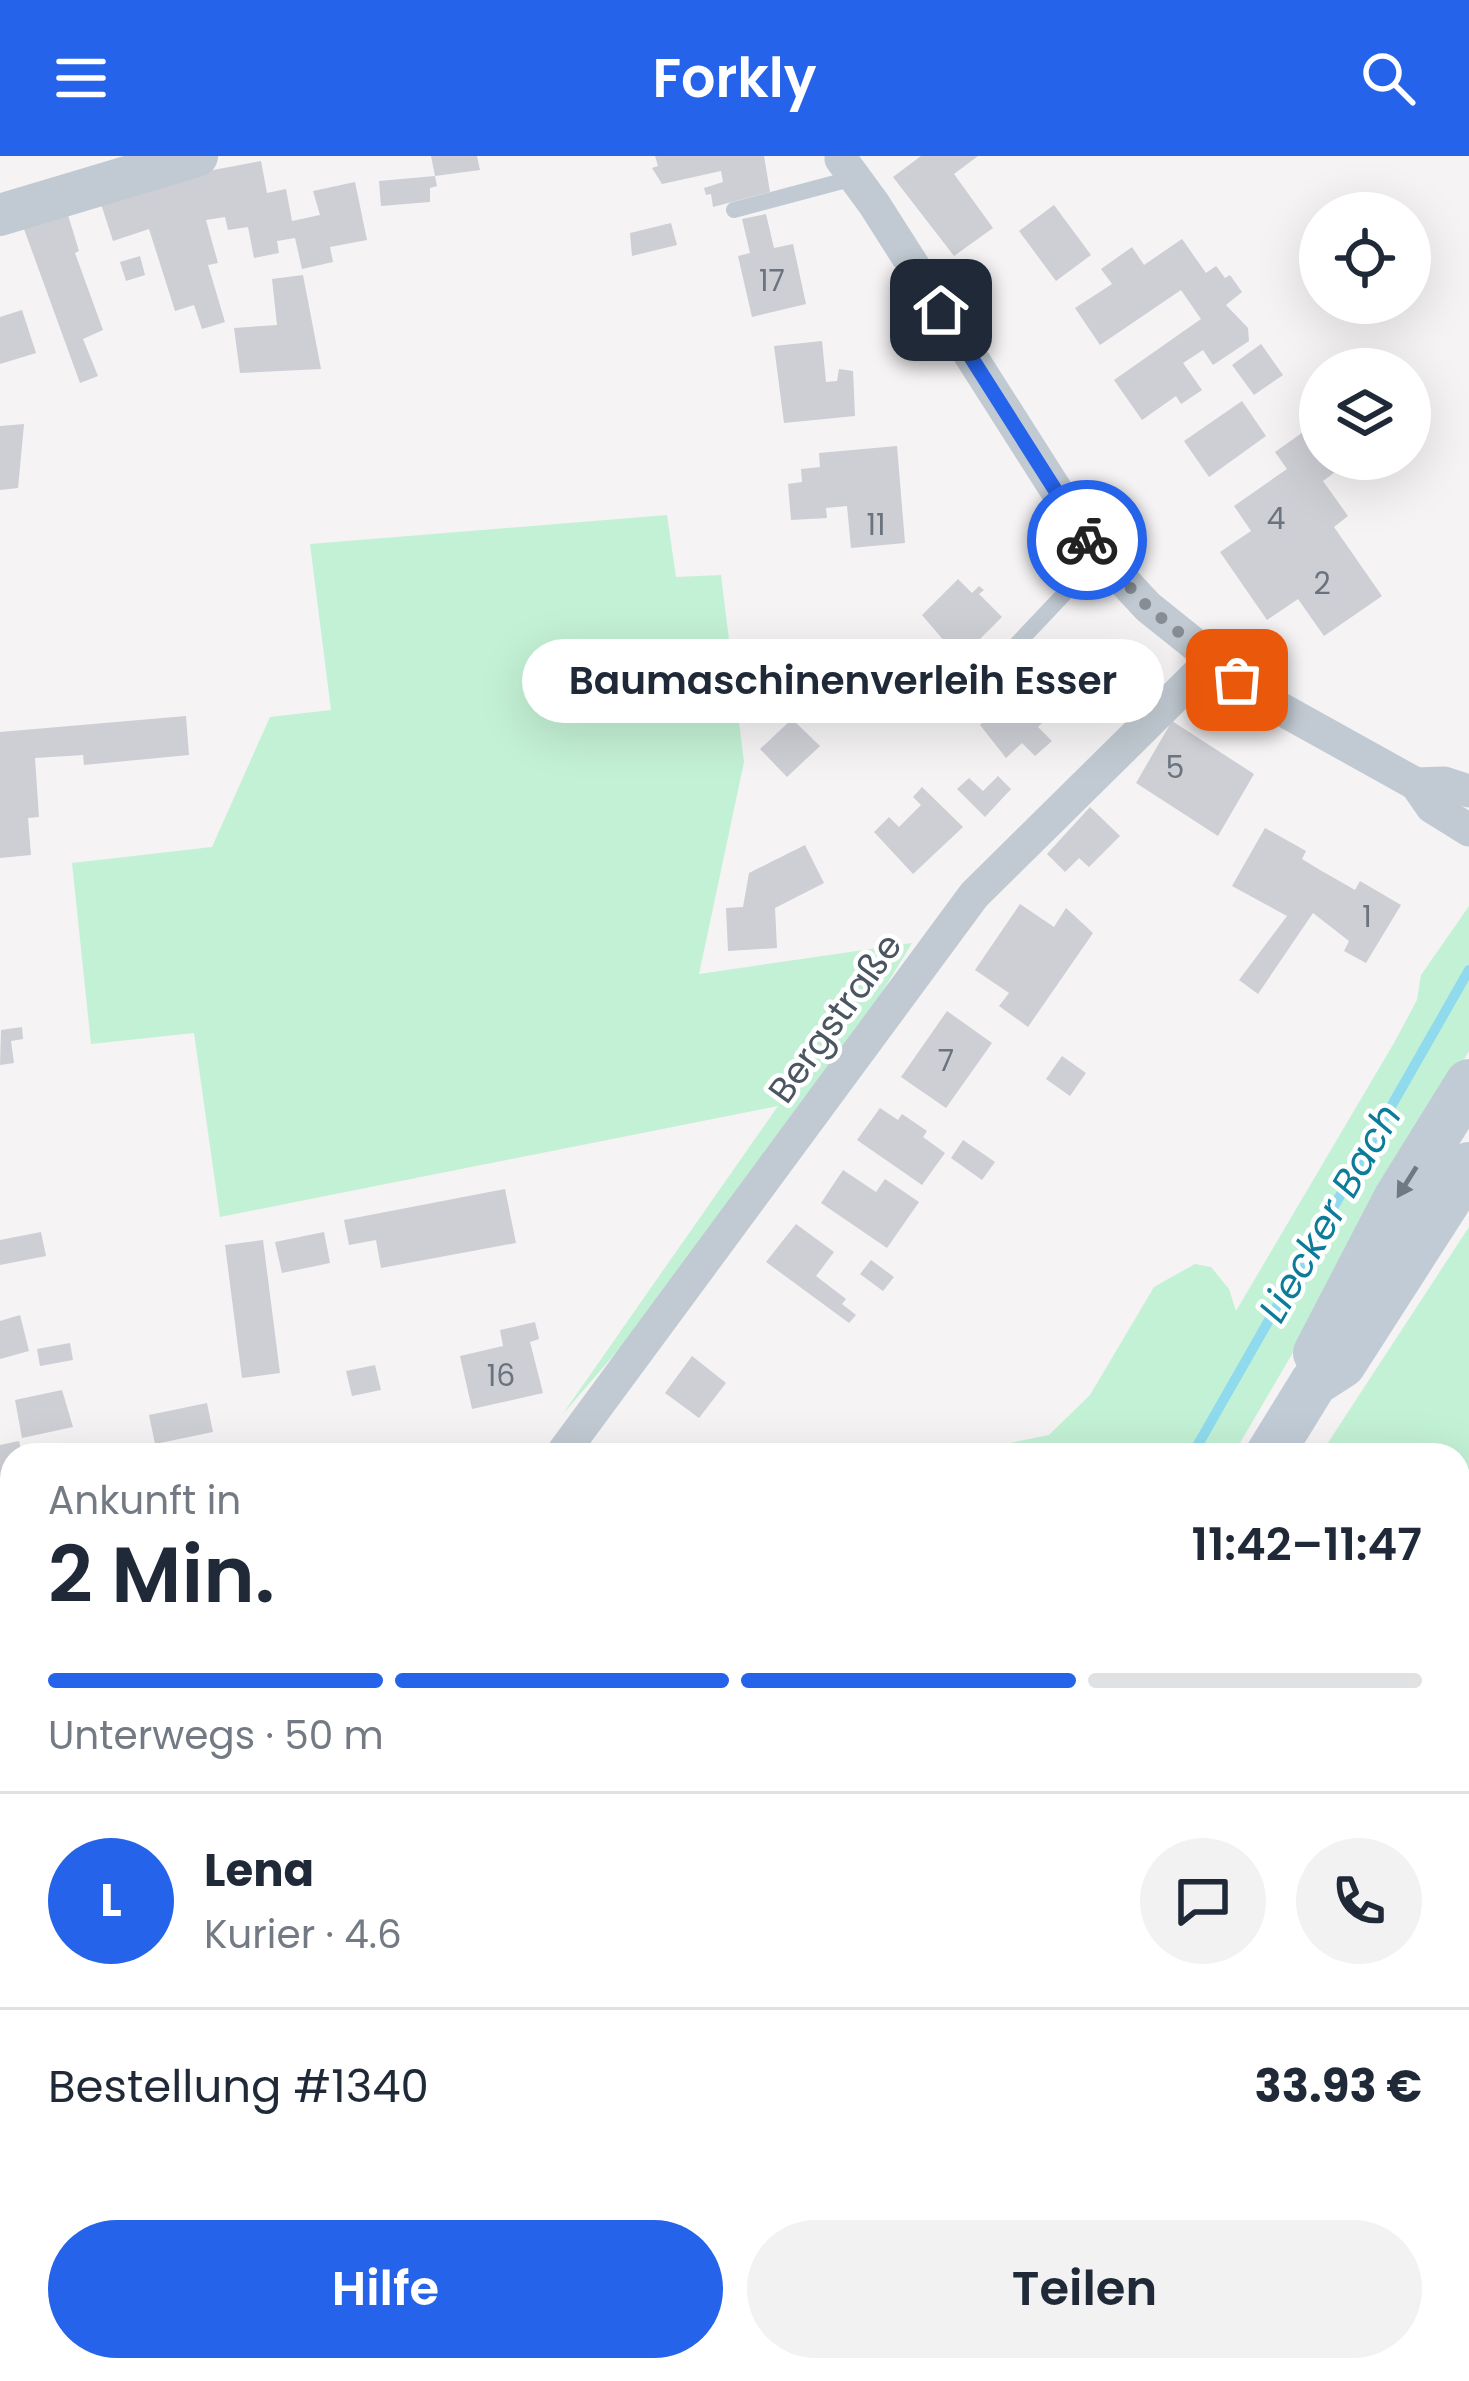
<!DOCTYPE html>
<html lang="de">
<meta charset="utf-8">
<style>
body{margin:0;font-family:Poppins,sans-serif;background:#f2f2f3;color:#1f2937;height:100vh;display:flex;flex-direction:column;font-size:45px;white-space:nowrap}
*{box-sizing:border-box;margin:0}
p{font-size:39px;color:#747a83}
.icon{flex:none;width:66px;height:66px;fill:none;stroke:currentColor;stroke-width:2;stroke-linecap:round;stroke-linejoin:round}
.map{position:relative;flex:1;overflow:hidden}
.details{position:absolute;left:0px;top:1287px;width:1470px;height:939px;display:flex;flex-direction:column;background:#fff;border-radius:36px 36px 0 0;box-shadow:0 12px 48px #0002}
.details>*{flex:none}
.controls{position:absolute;left:1299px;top:36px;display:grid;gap:24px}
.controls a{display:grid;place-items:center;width:132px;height:132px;border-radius:50%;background:#fff;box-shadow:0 12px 48px #0002;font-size:60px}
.pin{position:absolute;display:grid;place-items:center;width:102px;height:102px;color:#fff;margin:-51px;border-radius:24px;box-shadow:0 6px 18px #0006}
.courier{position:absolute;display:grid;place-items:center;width:120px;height:120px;margin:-60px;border:9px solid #2563eb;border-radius:50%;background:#fff;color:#222;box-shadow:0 3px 15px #0007}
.bubble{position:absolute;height:84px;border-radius:42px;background:#fff;box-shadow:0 12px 48px #0002;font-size:39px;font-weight:600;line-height:84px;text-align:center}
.head em{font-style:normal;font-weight:600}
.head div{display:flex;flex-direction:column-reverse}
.head{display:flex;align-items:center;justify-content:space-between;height:204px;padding:0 48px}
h1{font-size:78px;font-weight:600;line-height:90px}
.bar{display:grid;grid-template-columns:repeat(4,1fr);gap:18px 12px;align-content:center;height:144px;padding:0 48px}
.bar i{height:15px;border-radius:9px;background:#e0e1e3}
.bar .selected{background:#2563eb}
.bar p{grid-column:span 4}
.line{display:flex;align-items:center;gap:30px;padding:0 48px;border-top:3px solid #e0e1e3}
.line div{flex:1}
.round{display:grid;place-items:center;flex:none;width:126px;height:126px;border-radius:63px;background:#f2f2f3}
.primary-button{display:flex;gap:24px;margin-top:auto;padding:24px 48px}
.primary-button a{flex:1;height:138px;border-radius:72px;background:#2563eb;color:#fff;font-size:48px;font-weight:600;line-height:138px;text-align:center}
.primary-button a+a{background:#f2f2f3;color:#1f2937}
header{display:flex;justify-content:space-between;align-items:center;height:156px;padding:0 48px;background:#2563eb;color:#fff;font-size:54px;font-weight:600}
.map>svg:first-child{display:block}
</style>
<header><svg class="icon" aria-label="menu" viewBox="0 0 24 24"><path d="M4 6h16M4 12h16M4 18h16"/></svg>Forkly<svg class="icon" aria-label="search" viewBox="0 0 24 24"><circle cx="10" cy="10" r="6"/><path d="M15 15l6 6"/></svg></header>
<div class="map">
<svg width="1469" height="2225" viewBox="0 0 1469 2225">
<rect width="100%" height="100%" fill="#f5f3f3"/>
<g fill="#c3f1d5">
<path d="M667 359 676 421 721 419 744 606 699 818 912 787 800 971 690 1111 562 1259 778 950 220 1061 194 877 91 888 72 707 212 691 270 561 331 554 310 388Z"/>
<path d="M1469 750V895L1233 1299H906L1000 1289 1049 1279 1090 1239 1154 1131 1195 1108 1211 1111 1229 1133 1236 1155 1394 887 1417 844 1421 819Z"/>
<path d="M1469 1071V1417L1458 1438V1299H1320Z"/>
<path d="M1458 1879 1469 1885V2225H751L758 2214H1458Z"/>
</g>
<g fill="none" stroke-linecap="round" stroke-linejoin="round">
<g stroke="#90daee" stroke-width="10">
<path d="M1192 1299 1469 814"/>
<path d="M1458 1891 1469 1897"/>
<path d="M642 2225 648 2214"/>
<path d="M1228 2225 1234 2214"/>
</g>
</g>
<g fill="#cdcfd5">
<path d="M431 0H477L480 14 435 20 437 30 430 32V46L381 50 379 25 435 20Z"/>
<path d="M655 0H764L770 36 713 51 711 38 706 39 704 32 723 26 721 15 662 28 652 12 658 10Z"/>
<path d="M921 0H978L954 18 993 72 954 100 893 21Z"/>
<path d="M261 5 267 37 286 33 292 65 320 59 313 35 355 26 367 84 330 91 333 106 302 113 295 82 277 85 279 97 254 102 248 71 228 74 225 61 206 64 218 107 208 109 225 166 202 173 194 149 175 155 149 73 113 85 100 45 197 17Z"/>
<path d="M1054 49 1091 99 1056 125 1019 75Z"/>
<path d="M766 58 774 92 793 88 806 148 752 161 738 100 750 97 742 63Z"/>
<path d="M68 59 79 95 75 97 103 174 83 183 98 220 80 227 24 73Z"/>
<path d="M671 67 677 89 632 100 630 77Z"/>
<path d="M1182 83 1206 117 1216 110 1225 122 1230 119 1242 136 1226 149 1248 172 1249 185 1213 209 1203 194 1183 207 1202 234 1181 248 1176 240 1142 264 1114 224 1201 163 1181 134 1100 189 1075 152 1112 128 1101 113 1132 91 1144 109Z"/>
<path d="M140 100 145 119 126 125 120 106Z"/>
<path d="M303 119 321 213 240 217 234 172 277 169 272 123Z"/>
<path d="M22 154 36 197 0 208V161Z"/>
<path d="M822 185 826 226 837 225 839 213 853 215 855 260 784 267 774 190Z"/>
<path d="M1261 188 1283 219 1254 239 1232 209Z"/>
<path d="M1242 245 1266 280 1209 321 1184 285Z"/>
<path d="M1320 264V303H1353L1323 325 1348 360 1334 371 1382 440 1324 480 1298 443 1267 464 1220 396 1251 375 1234 350 1287 313 1275 296Z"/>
<path d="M24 268 18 332 0 334V270Z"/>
<path d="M897 290 905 387 851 392 847 350 826 352 827 362 791 364 788 328 802 326 801 313 820 311 819 297Z"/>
<path d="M958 423 972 437 979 430 984 434 979 438 1002 461 975 488 988 501 998 492 1010 505 961 554 947 540 954 533 932 511 951 493 922 459Z"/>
<path d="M1060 488 1089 520 1038 571 1052 585 1035 600 1022 587 1006 602 980 569Z"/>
<path d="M773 502 774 511 788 510 789 541 784 540V551L773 552 772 536H759L757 503Z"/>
<path d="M186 560 189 599 84 609 83 599 35 602 39 661 28 662 31 699 0 702V576Z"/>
<path d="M792 563 820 590 787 621 760 593Z"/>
<path d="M1172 565 1254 618 1218 680 1136 627Z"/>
<path d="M998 620 1011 633 985 661 957 633 969 622 983 635Z"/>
<path d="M922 631 963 671 913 718 874 676 889 661 899 671 921 649 913 641Z"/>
<path d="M1090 651 1120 680 1089 711 1079 702 1065 716 1047 698Z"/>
<path d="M1265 672 1306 695 1302 703 1320 714 1355 734 1360 725 1401 749 1366 807 1344 795 1349 785 1313 757 1258 838 1239 824 1287 760 1232 730Z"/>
<path d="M805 689 824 727 775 752 777 792 728 795 726 752 743 751 749 717Z"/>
<path d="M1020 748 1054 771 1066 752 1093 777 1028 871 999 850 1009 837 975 814Z"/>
<path d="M947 855 992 887 946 952 901 921Z"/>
<path d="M22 871 23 883 11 885 14 907 0 909 1 874Z"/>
<path d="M1062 900 1086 917 1070 940 1046 923Z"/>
<path d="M880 952 898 964 902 958 927 975 923 981 945 997 922 1029 857 984Z"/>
<path d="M963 984 995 1006 982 1024 951 1002Z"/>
<path d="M843 1014 876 1036 885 1023 919 1046 887 1092 821 1047Z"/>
<path d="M505 1033 516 1087 381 1112 376 1084 349 1089 344 1064Z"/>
<path d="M796 1068 834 1096 816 1120 846 1143 842 1148 856 1159 849 1167 766 1106Z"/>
<path d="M41 1076 46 1100 0 1109V1084Z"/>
<path d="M324 1076 330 1107 282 1117 275 1086Z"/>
<path d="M263 1084 280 1217 242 1222 225 1089Z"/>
<path d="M871 1104 894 1121 883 1135 860 1118Z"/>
<path d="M20 1159 29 1195 0 1203V1165Z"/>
<path d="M535 1166 539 1183 530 1186 543 1237 472 1253 460 1200 503 1190 500 1174Z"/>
<path d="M70 1187 73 1204 40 1210 37 1193Z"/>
<path d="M692 1200 726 1227 699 1262 665 1237Z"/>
<path d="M375 1209 381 1234 352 1240 346 1215Z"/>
<path d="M62 1234 73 1271 22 1282 15 1244Z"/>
<path d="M207 1247 213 1276 155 1288 149 1259Z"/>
<path d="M19 1285 22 1299H12V1318L0 1321V1289Z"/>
<path d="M12 1424V1471L0 1472V1426Z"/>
<path d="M1458 1493 1469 1499V1566L1458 1560Z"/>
<path d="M11 1563 12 1628 0 1630V1565Z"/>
<path d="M1458 1690 1469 1696V1763L1458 1757Z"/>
<path d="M0 1851 12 1856V1911L0 1907Z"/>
</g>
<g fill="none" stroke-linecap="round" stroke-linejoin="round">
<g stroke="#c1cad2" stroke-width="16">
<path d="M734 54 854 22"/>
<path d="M1015 490 1100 400"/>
</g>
<g stroke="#c1cad2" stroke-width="33">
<path d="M841 3 874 48 1093 392 1148 451 1263 543 1416 628 1432 651 1469 674"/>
<path d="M1416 628 1444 627 1469 635"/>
<path d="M561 1299 974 739 1211 505"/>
<path d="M0 1519 12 1518"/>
</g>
<path stroke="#c1cad2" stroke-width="42" d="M0 59 197 0"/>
<g stroke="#c1cbd6" stroke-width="48">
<path d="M1317 1197 1397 1043 1469 927"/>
<path d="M1269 1299 1314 1226 1342 1208 1469 1010"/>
<path d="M706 2225 713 2214"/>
</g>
</g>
<defs><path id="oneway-solid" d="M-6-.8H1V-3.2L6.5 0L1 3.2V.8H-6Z" transform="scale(3)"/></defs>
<use fill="#6e7984" href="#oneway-solid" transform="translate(1407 1026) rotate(122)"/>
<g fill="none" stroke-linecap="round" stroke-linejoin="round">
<path stroke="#868d94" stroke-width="12" stroke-dasharray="0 21.6" d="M1087 384 1148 451 1237 524"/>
<path stroke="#2563eb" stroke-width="15" d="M941 154 1087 384"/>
</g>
<g text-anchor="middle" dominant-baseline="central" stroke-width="9" stroke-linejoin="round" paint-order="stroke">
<g font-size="30" fill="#6b747e">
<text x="772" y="124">17</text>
<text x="1276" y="362">4</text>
<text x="876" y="368">11</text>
<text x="1322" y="427">2</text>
<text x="1175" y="611">5</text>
<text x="1367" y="760">1</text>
<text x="946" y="904">7</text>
<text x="501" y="1219">16</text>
</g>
<g font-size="36" fill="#4a5661" stroke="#fff">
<text transform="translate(835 862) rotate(-54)">Bergstraße</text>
</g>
<g font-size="39" font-style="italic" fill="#0c7c9b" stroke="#fff">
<text transform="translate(1330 1057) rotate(-60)">Liecker Bach</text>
</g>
</g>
</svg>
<div class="controls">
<a><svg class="icon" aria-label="locate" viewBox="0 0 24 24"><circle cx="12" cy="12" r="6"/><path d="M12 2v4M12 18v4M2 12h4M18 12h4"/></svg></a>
<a><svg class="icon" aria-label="layers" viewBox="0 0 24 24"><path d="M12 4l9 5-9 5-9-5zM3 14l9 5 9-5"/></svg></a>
</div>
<div class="pin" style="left:1237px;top:524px;background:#ea580c"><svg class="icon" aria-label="bag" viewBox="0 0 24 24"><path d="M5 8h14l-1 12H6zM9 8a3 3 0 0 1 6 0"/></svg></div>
<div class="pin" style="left:941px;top:154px;background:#1f2937"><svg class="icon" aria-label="home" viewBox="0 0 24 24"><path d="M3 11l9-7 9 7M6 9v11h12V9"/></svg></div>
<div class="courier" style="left:1087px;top:384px"><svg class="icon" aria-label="bike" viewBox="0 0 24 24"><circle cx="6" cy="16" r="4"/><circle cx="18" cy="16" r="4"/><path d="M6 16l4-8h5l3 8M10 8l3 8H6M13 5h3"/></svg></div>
<div class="bubble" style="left:522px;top:483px;width:642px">Baumaschinenverleih Esser</div>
<section class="details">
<div class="head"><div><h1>2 Min.</h1><p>Ankunft in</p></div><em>11:42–11:47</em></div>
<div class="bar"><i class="selected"></i><i class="selected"></i><i class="selected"></i><i></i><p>Unterwegs · 50 m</p></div>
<div class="line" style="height:216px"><b class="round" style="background:#2563eb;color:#fff">L</b><div><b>Lena</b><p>Kurier · 4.6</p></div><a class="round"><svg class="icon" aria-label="chat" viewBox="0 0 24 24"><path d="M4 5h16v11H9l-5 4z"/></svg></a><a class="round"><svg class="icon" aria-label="phone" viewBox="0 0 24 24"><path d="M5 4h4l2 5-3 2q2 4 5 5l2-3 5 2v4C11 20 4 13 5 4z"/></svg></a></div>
<div class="line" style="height:156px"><div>Bestellung #1340</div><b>33.93 €</b></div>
<div class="primary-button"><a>Hilfe</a><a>Teilen</a></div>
</section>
</div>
